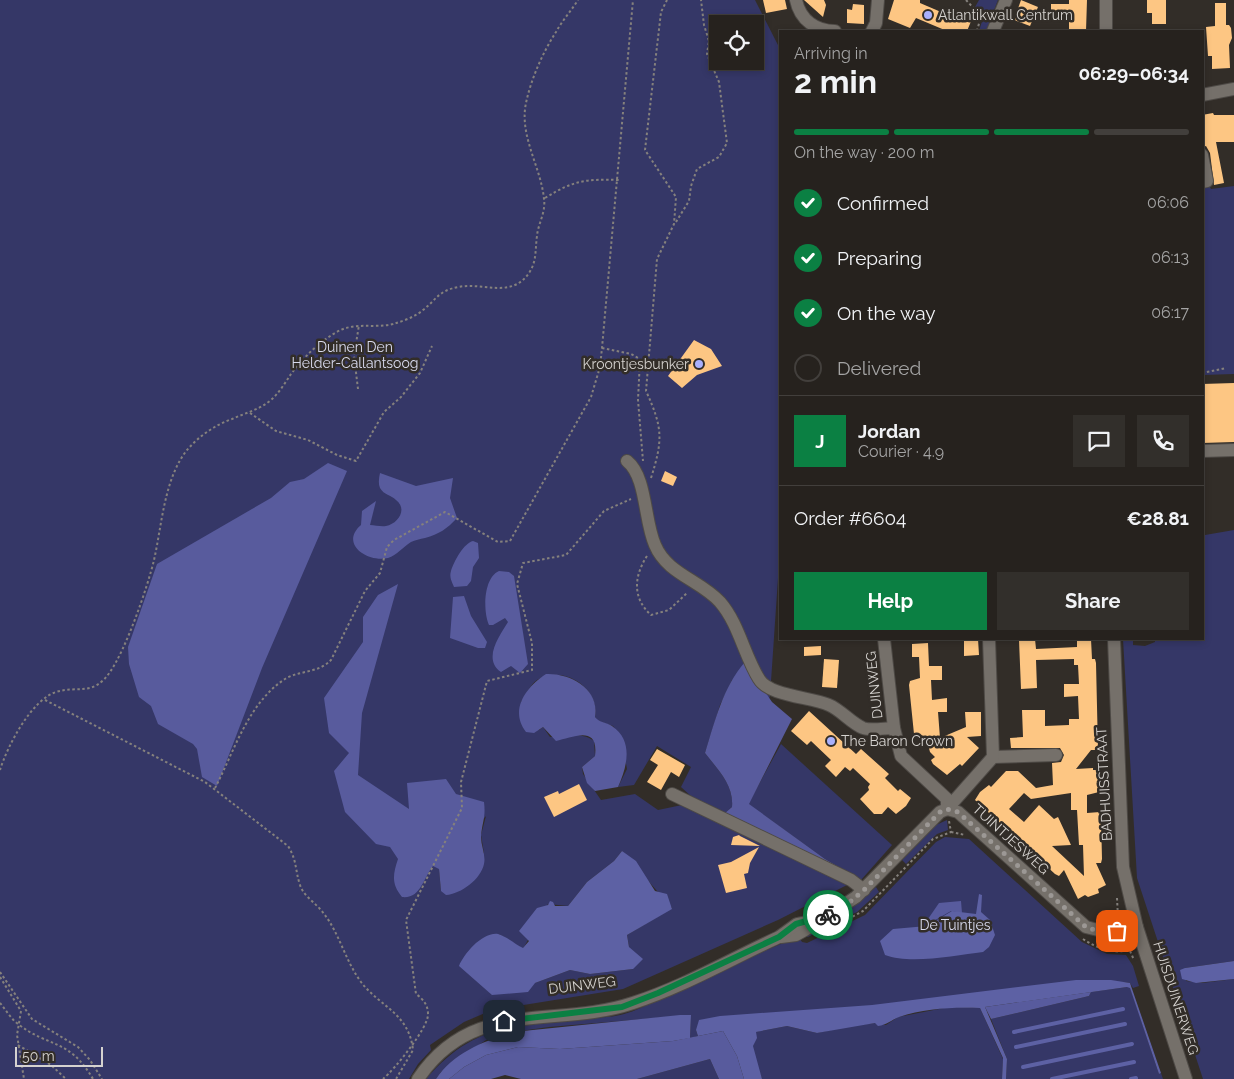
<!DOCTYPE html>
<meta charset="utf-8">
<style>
body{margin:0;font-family:Raleway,sans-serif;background:#322f2b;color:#f1f3f6;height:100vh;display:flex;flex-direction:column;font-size:19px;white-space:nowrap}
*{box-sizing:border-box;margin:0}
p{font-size:16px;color:#a4a4a4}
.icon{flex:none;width:28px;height:28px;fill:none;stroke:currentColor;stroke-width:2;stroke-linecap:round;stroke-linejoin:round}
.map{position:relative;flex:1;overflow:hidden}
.details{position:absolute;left:779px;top:30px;width:425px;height:610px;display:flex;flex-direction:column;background:#26221e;border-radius:0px;box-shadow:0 2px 8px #0003,0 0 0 1px #423f3c}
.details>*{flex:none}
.buttons{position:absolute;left:709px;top:15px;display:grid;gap:10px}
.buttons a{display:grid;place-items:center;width:55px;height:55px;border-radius:0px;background:#26221e;box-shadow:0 2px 8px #0003,0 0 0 1px #423f3c;font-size:25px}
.scale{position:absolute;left:15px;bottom:12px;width:88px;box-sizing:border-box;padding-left:5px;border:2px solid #d5d2cf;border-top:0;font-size:14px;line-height:18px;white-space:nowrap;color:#d5d2cf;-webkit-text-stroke:4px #322d28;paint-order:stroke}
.pin{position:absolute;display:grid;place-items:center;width:42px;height:42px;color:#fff;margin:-21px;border-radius:10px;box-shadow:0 2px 8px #0006}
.courier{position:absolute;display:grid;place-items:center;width:50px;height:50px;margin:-25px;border:4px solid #0b8043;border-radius:50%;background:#fff;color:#222;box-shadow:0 1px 6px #0007}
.overview em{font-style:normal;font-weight:700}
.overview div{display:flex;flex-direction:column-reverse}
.overview{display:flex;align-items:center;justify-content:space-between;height:85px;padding:0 15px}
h1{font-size:32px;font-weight:700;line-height:38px}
.bar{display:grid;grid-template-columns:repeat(4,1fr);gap:8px 5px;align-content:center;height:60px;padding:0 15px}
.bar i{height:6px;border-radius:4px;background:#423f3c}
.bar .active{background:#0b8043}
.bar p{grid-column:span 4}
.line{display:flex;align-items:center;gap:12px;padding:0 15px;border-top:1px solid #423f3c}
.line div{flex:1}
.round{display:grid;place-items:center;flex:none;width:52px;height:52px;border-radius:0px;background:#322f2b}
ol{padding:0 15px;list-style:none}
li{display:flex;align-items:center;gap:15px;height:55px}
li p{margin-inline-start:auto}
li .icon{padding:5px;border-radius:50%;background:#0b8043;color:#fff;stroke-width:4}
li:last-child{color:#a4a4a4}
li i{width:28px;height:28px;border:2px solid #423f3c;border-radius:50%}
.primary-button{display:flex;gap:10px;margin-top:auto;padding:10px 15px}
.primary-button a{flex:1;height:58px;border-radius:0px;background:#0b8043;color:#fff;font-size:20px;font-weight:700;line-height:58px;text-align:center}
.primary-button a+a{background:#322f2b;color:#f1f3f6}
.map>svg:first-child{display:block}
</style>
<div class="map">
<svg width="1234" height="1079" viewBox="0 0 1234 1079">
<rect width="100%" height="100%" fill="#322d28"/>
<g fill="#353767" fill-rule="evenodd">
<path d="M0 0H755L780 49V549L770 696 768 701 732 680 720 705 705 753C718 770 734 785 732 807L725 813 692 797 681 787 691 767 657 746 634 785 618 787 627 769 621 737 613 726 598 721 595 717C600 687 562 664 537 680 530 685 526 695 521 702L539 730 543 727 550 737C565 737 582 731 594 741L595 756 582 767 583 774 601 800 635 794 658 810 682 805 849 884 778 920 623 989 492 1010 464 1022 430 1045 431 1050 418 1064 409 1079H0ZM718 24H755V61H718ZM486 816 481 835 484 853 441 891 439 869ZM622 851 672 908 627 935 633 969 590 974 570 970 535 983 499 934 523 949 548 904 568 906 587 882 614 861Z"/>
<path d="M979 0H998L986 31H979L983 18 974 9Z"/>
<path d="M1209 185 1211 189 1234 186V374L1203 375 1202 186Z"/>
<path d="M1203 526 1205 535 1234 530V961L1185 968 1186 981 1202 983 1234 979V1079H1203L1137 878 1123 639H1133V645L1145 646 1155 642V639H1202Z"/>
<path d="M781 744 892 845 861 880 825 859 748 804Z"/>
<path d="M947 820 948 830 937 834 906 864 902 860 936 825Z"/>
<path d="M945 837 969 839 1082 942 1107 954 1126 955 1133 966 1139 986 1133 988 1130 983 1122 982 696 1030 698 1036 690 1038 691 1015 549 1027 513 1032 486 1040 441 1072 436 1079H426C473 1024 515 1025 582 1019 596 1017 611 1018 624 1014 646 1008 665 995 685 985 720 969 755 955 790 940L799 937 802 942 807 943 865 915 936 842Z"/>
<path d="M876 887 879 892 857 912 808 937 804 934 842 914Z"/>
<path d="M1127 987H1130L1159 1074 1161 1073 1163 1079H1006L1007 1059 991 1019 1089 996 1091 992Z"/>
<path d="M949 1007 980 1008 1003 1059 1002 1079H762C759 1069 753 1058 753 1047 753 1041 757 1039 755 1032L787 1026 817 1033 850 1026 875 1023 886 1025 898 1017Z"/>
<path d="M710 1059 719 1079H637Z"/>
</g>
<g fill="#585b9d">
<path d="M328 463 347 471 262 668 217 786 202 777 197 749 193 744 158 724 151 706 139 697 129 664 128 647 157 564 271 498 290 482 304 479Z"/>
<path d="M380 473 416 486 453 478 450 498 457 518C447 529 439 534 425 538 420 539 415 540 411 542 403 547 397 555 388 558 368 563 339 544 361 525L362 511 376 501 370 525C375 525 381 527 386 526 398 524 408 509 396 500 391 495 384 495 380 488 378 483 379 478 380 473Z"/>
<path d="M473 541 478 543 479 558 473 567 471 581 467 586 454 587C452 582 449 577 451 571 454 561 464 543 473 541Z"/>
<path d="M499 571 509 572 514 576 528 664 520 673 511 666 501 672C482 659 500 635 508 622L505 618 493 625H489C483 612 483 578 499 571Z"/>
<path d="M398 584 362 713 358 775 409 809 407 783 446 779 456 794 484 802C486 818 482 822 481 837 481 846 486 855 484 864 481 879 461 894 446 895L441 891 439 869 433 866C423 878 421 899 402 897 391 884 393 874 398 859L390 847 376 844 345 812 334 771 349 753 329 733 324 698 363 642V617L378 595Z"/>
<path d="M464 596 471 616 487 642 485 648H478L450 638 453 597Z"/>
<path d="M745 662 772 702 792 719 749 804 825 859 861 880 859 883 725 813 732 807C734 785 718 770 705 753 715 721 723 687 745 662Z"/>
<path d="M546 674C571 673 600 689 595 717 600 723 606 722 612 726 634 741 627 767 618 787L595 791 587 783 582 767 595 756C599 724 572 738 556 741L543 727 534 733 526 732C509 710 526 687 546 674Z"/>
<path d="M961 901 962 913 951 911 930 923 928 919 939 903Z"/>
<path d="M1091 992 1089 996 991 1019 985 1007Z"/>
<path d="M723 1031 737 1056 744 1079H719L710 1059 637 1079H521L505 1075 491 1079H449L464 1067 486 1055 518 1047 560 1049 673 1041Z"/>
</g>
<g fill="#5d61a4">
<path d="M622 851 636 861 655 891 667 894 672 909 627 935 629 947 643 959 633 969 590 974 570 970 535 983 528 992 492 995 459 966C464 954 482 932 498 934 506 936 516 945 523 948L529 941 519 931 537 908 548 905 550 901 553 902 555 906H568L587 882 614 861Z"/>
<path d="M979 894 982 895 981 912 990 920 995 935 989 947 983 952C956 955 911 965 885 955L880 941 893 929 927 926 952 911 976 914Z"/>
<path d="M1234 961V979L1196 983 1182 979 1180 970 1185 968Z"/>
<path d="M1076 980H1111L1130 983 1161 1073 1159 1074 1130 988 1127 987 985 1007 1007 1059 1006 1079H1002L1003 1058 980 1008C954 1007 925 1008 899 1017 891 1020 887 1025 878 1026L875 1023 817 1033 787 1026 756 1032 757 1038 753 1046 762 1079H744L737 1056 723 1031 698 1036 696 1030 699 1020 720 1016 872 1005Z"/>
<path d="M680 1015H691L690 1038 673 1041 560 1049 518 1047 486 1055 464 1067 449 1079H436C453 1053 484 1041 513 1032Z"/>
</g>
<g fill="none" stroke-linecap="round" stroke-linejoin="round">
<g stroke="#5d61a4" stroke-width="4">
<path d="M1014 1032 1123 1009"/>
<path d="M1016 1047 1125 1024"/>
<path d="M1023 1067 1132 1044"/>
<path d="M1052 1079 1134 1062"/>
<path d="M1131 1079 1136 1078"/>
</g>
</g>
<g fill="#fdc683" fill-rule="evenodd">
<path d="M763 0H785L787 9 766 13Z"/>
<path d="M804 0H824L826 5 823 17Z"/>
<path d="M894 0H920V3L948 15 951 10 972 19 967 31H947L916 18 910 28 888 19Z"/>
<path d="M1021 0 1038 7 1030 26 1014 20Z"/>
<path d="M1069 0H1087L1086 31H1069V15H1051V4H1069Z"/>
<path d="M1147 0H1166V24H1152V13H1147Z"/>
<path d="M1215 3H1226V25H1229L1231 28 1232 38 1229 45 1230 68 1212 69V56H1208L1206 27 1215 26Z"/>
<path d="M853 4 864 5V24L847 23V9L852 10Z"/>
<path d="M1213 113 1214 115H1234V142H1216L1224 183 1214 185 1210 153 1206 146 1202 147V115Z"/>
<path d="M694 340 711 349 722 366 697 375 682 388 668 376Z"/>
<path d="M1234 383V442L1202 443V384Z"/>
<path d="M665 471 677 477 673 486 661 481Z"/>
<path d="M964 639H978L979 655 964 656Z"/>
<path d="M1035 639 1036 649 1077 647V639H1091L1092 659H1095L1096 663 1098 750H1091L1076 769 1093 768V770H1098L1100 775 1099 792 1087 795V813L1100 812 1101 817 1102 859 1101 863H1096L1106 885 1098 889 1099 893 1088 897 1085 895 1078 899 1064 870 1059 876 1055 874 975 800 980 792 989 785 991 787 1006 771H1018L1036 788 1053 785 1052 763 1061 762 1064 755 1060 748H1011L1010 738 1023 737 1022 710H1045V726L1069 725V719H1079L1078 696 1064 697V684H1079L1078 665H1074V659L1036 660 1037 688 1021 689 1019 640ZM1024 793 1031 799 1071 793V810H1077L1079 845H1083L1084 876 1052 846 1071 845 1058 817 1054 819 1039 805 1024 822 1009 809Z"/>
<path d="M928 643 929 666H942V680H931L932 700 947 698V712H938L940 738 966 727 965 712H981V736L967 737 979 748 962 766 960 764 947 775 933 764 931 760 935 757 930 752 927 741 922 737 915 738 914 734 909 685 910 681 920 678 919 657H912V644Z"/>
<path d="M821 646V655L804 656V647Z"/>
<path d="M824 659 839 660 837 688 822 687Z"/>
<path d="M809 711 856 754 861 749 889 774 885 778 898 791 900 789 911 798 906 806 896 814 888 807 882 814H874L860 799 869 790 868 787 870 784 853 768 850 771 845 767 836 777 825 766 831 760 811 741 807 745 791 731Z"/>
<path d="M657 749 685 765 679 777 671 772 661 790 647 782 658 765 650 760Z"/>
<path d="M579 784 587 800 554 817 544 797 558 791 559 794Z"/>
<path d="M739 835 740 836 760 846 731 845 733 837Z"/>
<path d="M759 847 750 863 748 873 744 874 747 888 726 893 718 865 731 862Z"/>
</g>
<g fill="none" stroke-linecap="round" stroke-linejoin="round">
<defs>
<g id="minor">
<path d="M796 0C800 20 816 31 835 31"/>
<path d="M872 31 876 23 878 0"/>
<path d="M993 31 1006 0"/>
<path d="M1106 31V0"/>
<path d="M1202 95 1234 89"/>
<path d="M1202 155 1207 181 1202 182"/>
<path d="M1202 451 1234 450"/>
<path d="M627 461C647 477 644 521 655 545 667 574 700 580 720 602 739 624 744 655 759 679 769 696 811 697 829 705 841 710 851 723 863 728 871 731 885 728 894 728"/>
<path d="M884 639 894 728 901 756 947 799V809"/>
<path d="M1114 639 1123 867 1137 927 1186 1079"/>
<path d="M993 757 1056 755"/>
<path d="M672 794 851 880 864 890"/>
<path d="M947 809 958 812 1086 927 1106 932 1137 927"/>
<path d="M781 937 796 935 805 930 856 897 940 812 947 809 993 757 989 639"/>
<path d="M418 1079C473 997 555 1029 633 1003 683 987 731 959 779 937L797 924 820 919"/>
</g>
</defs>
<use href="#minor" stroke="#4e4a46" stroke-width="14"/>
<g stroke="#85817d" stroke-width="2" stroke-dasharray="2.5 2.5" stroke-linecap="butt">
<path d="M966 0 981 16 977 31"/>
<path d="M545 198C574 180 586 179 619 180"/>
<path d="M676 222 689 201 691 186 697 169 719 157 727 143 719 82 707 54 709 41 704 25 701 0"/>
<path d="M602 348 631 354 640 359 638 400 643 461"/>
<path d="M642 368 679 362"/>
<path d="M1202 373 1226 368"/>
<path d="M358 389 354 356 359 325"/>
<path d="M250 413 276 431 308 440 337 455 356 461 384 412 401 397 420 373 432 346"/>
<path d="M651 478C663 440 663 428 646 391L657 259 674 224 676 197 645 150 661 12 667 0"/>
<path d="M647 556C634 576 632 598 651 615L669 610 687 593"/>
<path d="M45 700 205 782 288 846C297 860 295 870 300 885 303 895 313 901 320 909 339 930 344 959 361 982 380 1007 409 1013 413 1050L396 1079"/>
<path d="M0 770C7 747 31 700 56 692 78 685 93 697 110 672 126 649 147 589 154 560 162 525 164 479 187 450 199 436 215 425 232 419 245 413 259 410 271 400 279 393 285 383 291 374 303 358 318 343 335 333 354 321 372 329 393 324 403 321 415 317 423 310 437 299 438 291 458 287 484 282 511 299 529 273 537 261 535 250 537 236 538 224 546 212 544 199 541 167 519 136 526 103 531 79 543 52 556 32 562 21 571 11 578 0"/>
<path d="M215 788C234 752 247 706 282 681 296 670 318 674 331 660L365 591 380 573 387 547 394 540 445 512 498 542 510 541 591 397 600 367 602 348 633 0"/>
<path d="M951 832 965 835"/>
<path d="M1117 898 1118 918"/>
<path d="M835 926 863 911 933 839 951 832 949 821"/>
<path d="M1083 939C1098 949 1115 955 1132 949"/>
<path d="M1126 942 1134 960"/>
<path d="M0 972 32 1019 78 1047 90 1060 102 1079"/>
<path d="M0 977 21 1011 17 1035 24 1079"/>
<path d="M0 1003C6 1010 11 1019 18 1024 49 1048 69 1038 93 1079"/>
<path d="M18 1045 51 1065 66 1079"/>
<path d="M383 1079C394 1070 429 1027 428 1014 428 1005 423 999 416 994L406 920 462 808 461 782 487 681 532 670V643L517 584 523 563 566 555 604 511 631 499"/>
</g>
<use href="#minor" stroke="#75706a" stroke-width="12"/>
</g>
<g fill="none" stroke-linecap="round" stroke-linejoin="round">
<path stroke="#9c9895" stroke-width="5" stroke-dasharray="0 9" d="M828 915 846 905 864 890 940 812 947 809 958 812 1086 927 1101 932 1117 931"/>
<path stroke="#0b8043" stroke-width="6" d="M504 1021 622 1007 658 993 779 937 796 924 828 915"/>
</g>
<g fill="#a9b0fc" stroke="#322d28" stroke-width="2">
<circle cx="928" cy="15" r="5"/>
<circle cx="699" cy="364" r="5"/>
<circle cx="831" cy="741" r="5"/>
</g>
<g text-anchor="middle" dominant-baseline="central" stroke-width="5" stroke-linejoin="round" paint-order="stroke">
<g font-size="14" fill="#d5d2cf" stroke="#322d28" text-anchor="start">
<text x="938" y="15">Atlantikwall Centrum</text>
<text x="689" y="364" text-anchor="end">Kroontjesbunker</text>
<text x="841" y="741">The Baron Crown</text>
</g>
<g font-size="14" fill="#d8daee" stroke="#322d28">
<text x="355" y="347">Duinen Den<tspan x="355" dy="16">Helder-Callantsoog</tspan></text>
<text x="955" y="925">De Tuintjes</text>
</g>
<g font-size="14" fill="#d5d2cf" stroke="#322d28">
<text transform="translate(874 685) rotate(-96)">DUINWEG</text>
<text transform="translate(1104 784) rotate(-93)">BADHUISSTRAAT</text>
<text transform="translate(1011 839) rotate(42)">TUINTJESWEG</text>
<text transform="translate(582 985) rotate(-7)">DUINWEG</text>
<text transform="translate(1176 998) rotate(72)">HUISDUINERWEG</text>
</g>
</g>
</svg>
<div class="buttons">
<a><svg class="icon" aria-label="locate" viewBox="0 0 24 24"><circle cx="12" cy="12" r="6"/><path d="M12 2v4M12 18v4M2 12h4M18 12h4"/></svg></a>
</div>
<div class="scale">50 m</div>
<div class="pin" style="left:1117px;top:931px;background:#ea580c"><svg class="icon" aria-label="bag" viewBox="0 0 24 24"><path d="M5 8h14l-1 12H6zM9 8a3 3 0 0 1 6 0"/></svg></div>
<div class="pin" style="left:504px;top:1021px;background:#1f2937"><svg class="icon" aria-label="home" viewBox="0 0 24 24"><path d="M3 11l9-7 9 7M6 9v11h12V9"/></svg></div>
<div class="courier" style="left:828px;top:915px"><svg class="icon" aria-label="bike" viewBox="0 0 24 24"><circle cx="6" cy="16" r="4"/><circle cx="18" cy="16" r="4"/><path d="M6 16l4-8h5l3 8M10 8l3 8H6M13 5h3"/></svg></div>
<section class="details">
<div class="overview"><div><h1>2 min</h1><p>Arriving in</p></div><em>06:29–06:34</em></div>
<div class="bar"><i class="active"></i><i class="active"></i><i class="active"></i><i></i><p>On the way · 200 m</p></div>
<ol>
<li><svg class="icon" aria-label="check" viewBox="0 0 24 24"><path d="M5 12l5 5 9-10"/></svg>Confirmed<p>06:06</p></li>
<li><svg class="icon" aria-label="check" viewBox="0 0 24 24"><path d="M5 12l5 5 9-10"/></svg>Preparing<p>06:13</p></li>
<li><svg class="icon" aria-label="check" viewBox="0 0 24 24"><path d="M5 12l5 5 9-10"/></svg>On the way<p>06:17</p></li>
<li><i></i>Delivered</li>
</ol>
<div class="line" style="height:90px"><b class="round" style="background:#0b8043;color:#fff">J</b><div><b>Jordan</b><p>Courier · 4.9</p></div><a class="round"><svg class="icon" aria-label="chat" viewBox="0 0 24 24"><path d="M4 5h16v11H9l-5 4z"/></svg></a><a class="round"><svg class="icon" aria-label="phone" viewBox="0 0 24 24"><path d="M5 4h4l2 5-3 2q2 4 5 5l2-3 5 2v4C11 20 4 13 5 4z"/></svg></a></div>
<div class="line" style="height:65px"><div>Order #6604</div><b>€28.81</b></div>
<div class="primary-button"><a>Help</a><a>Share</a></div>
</section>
</div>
